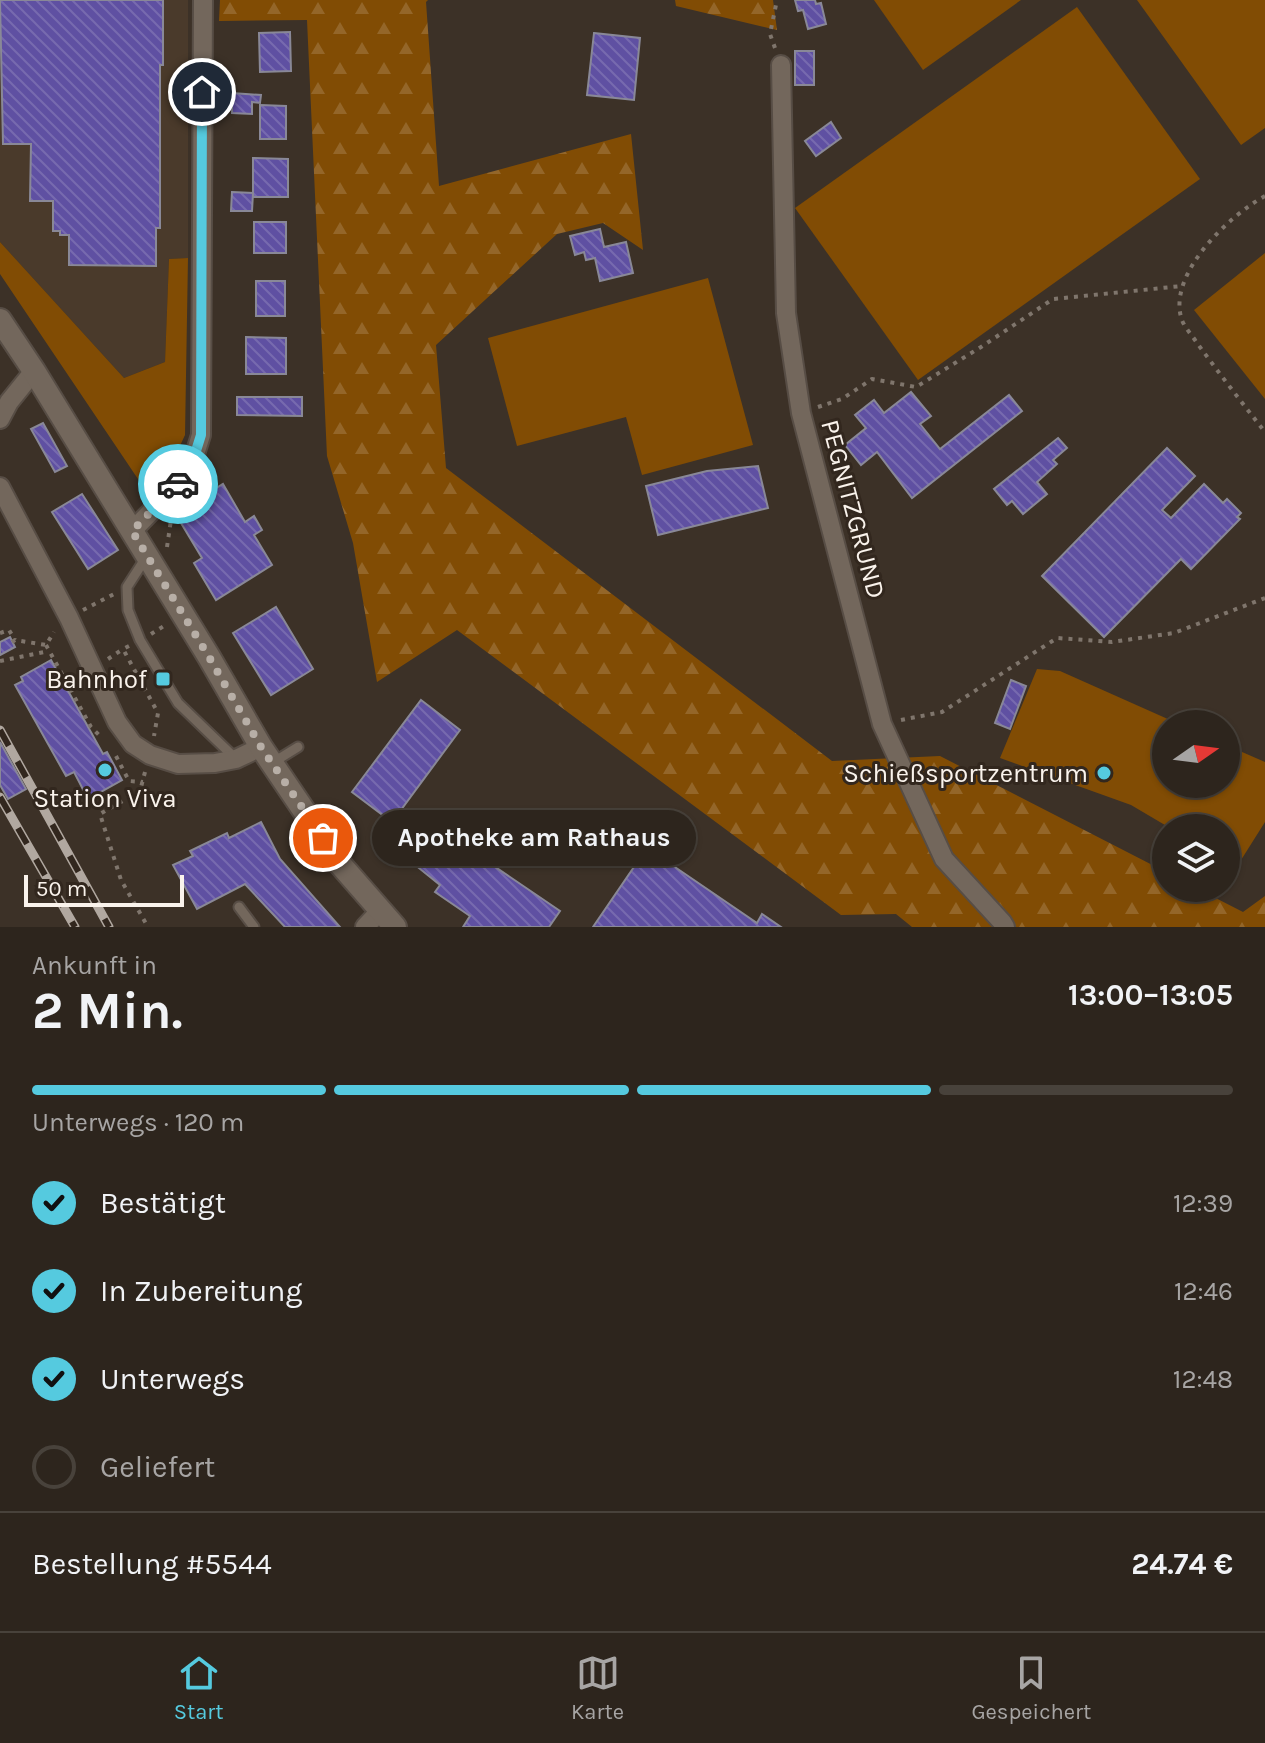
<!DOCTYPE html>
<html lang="de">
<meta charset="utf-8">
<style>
body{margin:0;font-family:Karla,sans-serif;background:#352d26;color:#f1f3f6;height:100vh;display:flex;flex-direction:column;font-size:30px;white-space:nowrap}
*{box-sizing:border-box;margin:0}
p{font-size:26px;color:#a7a5a4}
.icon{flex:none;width:44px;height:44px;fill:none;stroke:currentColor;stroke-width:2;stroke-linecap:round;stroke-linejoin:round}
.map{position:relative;height:927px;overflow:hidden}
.panel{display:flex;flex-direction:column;background:#2d251d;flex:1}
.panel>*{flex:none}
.needle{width:52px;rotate:76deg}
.controls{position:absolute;left:1152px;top:710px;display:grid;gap:16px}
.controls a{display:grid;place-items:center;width:88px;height:88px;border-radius:50%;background:#2d251d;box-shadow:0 2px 6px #0004,0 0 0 2px #48423b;font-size:40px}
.scale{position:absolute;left:24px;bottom:20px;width:160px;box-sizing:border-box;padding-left:8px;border:4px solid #faf3ec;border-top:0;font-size:22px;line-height:28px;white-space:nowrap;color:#faf3ec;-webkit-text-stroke:6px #32271e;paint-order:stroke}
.pin{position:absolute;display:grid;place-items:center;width:68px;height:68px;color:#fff;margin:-34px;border:4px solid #fff;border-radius:50%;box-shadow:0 2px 8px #0007}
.courier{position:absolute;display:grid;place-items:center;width:80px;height:80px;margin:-40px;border:6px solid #55cadf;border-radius:50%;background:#fff;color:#222;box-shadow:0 2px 10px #0007}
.bubble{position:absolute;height:56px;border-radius:28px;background:#2d251d;box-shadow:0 2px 6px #0004,0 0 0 2px #48423b;font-size:26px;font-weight:700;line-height:56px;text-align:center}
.head em{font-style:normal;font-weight:700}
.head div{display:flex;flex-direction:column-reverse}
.head{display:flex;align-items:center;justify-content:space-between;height:136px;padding:0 32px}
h1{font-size:52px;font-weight:700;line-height:60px}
.bar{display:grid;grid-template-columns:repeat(4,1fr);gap:12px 8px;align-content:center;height:96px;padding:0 32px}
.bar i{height:10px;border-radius:6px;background:#48423b}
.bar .selected{background:#55cadf}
.bar p{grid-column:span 4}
.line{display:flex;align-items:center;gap:20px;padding:0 32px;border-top:2px solid #48423b}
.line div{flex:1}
ol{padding:0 32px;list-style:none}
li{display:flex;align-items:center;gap:24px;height:88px}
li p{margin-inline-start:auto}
li .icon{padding:8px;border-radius:50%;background:#55cadf;color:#111;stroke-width:4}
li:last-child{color:#a7a5a4}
li i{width:44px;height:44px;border:4px solid #48423b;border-radius:50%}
.dock{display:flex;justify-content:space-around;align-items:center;height:112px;border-top:2px solid #48423b;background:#2d251d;font-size:22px;color:#a7a5a4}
.dock a{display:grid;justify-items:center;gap:4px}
.dock .selected{color:#55cadf}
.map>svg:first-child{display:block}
</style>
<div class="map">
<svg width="1265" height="927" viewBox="0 0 1265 927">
<defs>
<pattern id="forest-firs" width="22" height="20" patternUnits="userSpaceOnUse" patternTransform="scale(2)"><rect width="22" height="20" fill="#814c04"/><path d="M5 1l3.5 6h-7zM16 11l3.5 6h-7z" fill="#946629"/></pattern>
<pattern id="building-back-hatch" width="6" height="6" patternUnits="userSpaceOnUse" patternTransform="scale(2)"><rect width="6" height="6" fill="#5f50a2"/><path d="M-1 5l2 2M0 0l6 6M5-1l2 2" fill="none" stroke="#776aaf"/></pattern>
</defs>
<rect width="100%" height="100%" fill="#3c3127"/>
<path fill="#4a3a2b" d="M0 0H188V258L169 259 165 362 124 378 0 242Z"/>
<g fill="#814c04">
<path d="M874 0H1021L923 70Z"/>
<path d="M1137 0H1265V128L1241 145Z"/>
<path d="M1077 7 1200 179 918 380 795 208Z"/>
<path d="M0 242 124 378 165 362 169 259 188 258 185 435 171 465 140 482 0 274Z"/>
<path d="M1265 253V399L1194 310Z"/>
<path d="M708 278 753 445 642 475 626 417 517 446 488 338Z"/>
<path d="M1037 669 1060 671 1179 724H1166V784H1226V745L1265 762V822L1236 868 1226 862V828H1170L1131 805 1000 758Z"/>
</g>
<g fill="url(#forest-firs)">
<path d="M220 0H428L426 2 439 186 631 134 643 250 603 223 557 234 436 345 446 468 832 761 940 756 1166 872V888H1196L1243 912 1265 896V927H912L896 914 841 915 457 630 377 682 353 543 327 456 307 20 219 21Z"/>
<path d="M675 0H773L777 30 676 6Z"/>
</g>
<g fill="url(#building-back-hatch)" stroke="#898897" stroke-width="2">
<path d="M0 0H163V65H160V228H156V266L69 265V235H60V231H53V201H30L31 144H3Z"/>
<path d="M795 0H815L816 4 821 3 826 24 808 29 803 10 798 11Z"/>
<path d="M290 32 291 71 260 72 259 33Z"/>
<path d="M594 33 640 38 634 100 587 95Z"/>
<rect x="795" y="51" width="19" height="34"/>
<path d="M232 93 261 95 260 103 252 102V114L232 113Z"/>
<path d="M260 105 286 106V139H260Z"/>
<path d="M831 122 841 138 816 156 805 141Z"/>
<path d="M253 158 288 159V197H253Z"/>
<path d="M232 192 253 193 252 211H231Z"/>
<rect x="254" y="222" width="32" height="31"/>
<path d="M600 229 604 247 626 242 633 273 600 281 595 258 586 260 584 252 575 255 570 236Z"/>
<rect x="256" y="281" width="29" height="35"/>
<path d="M246 337 286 338V374H246Z"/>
<path d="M911 392 931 416 920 424 940 449 1009 395 1022 411 912 498 877 452 861 465 845 445 866 428 855 415 874 400 884 413Z"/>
<path d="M237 397H302V416L237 415Z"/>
<path d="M43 423 67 466 55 472 31 429Z"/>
<path d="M1058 438 1067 448 1053 460 1057 464 1037 482 1047 494 1023 514 1012 501 1007 505 994 489Z"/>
<path d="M1167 448 1195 476 1162 510 1171 518 1204 484 1223 503 1227 499 1241 513 1237 517 1240 519 1191 569 1181 559 1104 637 1042 576Z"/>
<path d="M758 466 768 508 658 535 646 486 707 471Z"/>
<path d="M223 484 245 522 254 516 262 530 254 535 272 565 216 600 194 563 202 558 175 513Z"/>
<path d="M82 494 118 550 88 569 52 512Z"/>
<path d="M276 607 313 669 271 695 233 633Z"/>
<path d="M10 637 15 647 0 655V642Z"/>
<path d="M51 660 103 754 107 752 122 780 88 799 74 772 66 776 15 685 23 681 21 677Z"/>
<path d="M1011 680 1026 686 1010 729 995 723Z"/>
<path d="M421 700 460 730 392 822 352 792Z"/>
<path d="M0 742 26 789 8 799 0 785Z"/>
<path d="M416 813 560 911 549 927H463L470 916 435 892 440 885 393 847Z"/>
<path d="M261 822 280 859 340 927H285L245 884 197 909 173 865 193 856 190 851 227 833 229 838Z"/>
<path d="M647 848 757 923 762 914 781 927H593Z"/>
</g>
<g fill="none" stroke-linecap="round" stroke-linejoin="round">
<defs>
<g id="service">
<path d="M147 556 127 587 128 610 140 640 178 703 235 758"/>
<path d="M272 763 298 747"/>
<path d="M239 907 254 927"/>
</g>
<g id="minor">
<path d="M781 65 786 313 801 413 882 724 944 859 1002 922 1005 927"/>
<path d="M0 419 9 402 34 371"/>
<path d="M0 487 69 618 117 722 133 744 150 755 178 764 215 763 236 759 261 747"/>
<path d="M132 531 189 473 201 435 203 0"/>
<path d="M365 927 380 911"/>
</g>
<path id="secondary" d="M0 320 34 371 209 657 261 747 340 864 395 927"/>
</defs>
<use href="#service" stroke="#574d45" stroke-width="13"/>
<use href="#minor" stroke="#574d45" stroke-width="22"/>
<use href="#secondary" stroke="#574d45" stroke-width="26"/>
<g stroke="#7f756c" stroke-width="4" stroke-dasharray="4 6" stroke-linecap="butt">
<path d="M775 48 770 34 777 0"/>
<path d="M1265 196C1230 215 1169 272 1181 317 1183 326 1192 335 1197 343 1219 373 1242 403 1265 432"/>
<path d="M818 407 842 399 872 379 916 387 981 347 1053 299 1182 286"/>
<path d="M167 547 171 520"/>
<path d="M83 610 114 594"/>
<path d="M0 633 9 630 15 640"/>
<path d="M151 634 167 624"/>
<path d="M12 642 15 640 46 645 54 632"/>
<path d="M46 645 91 727 101 737"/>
<path d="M129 646 123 649 158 713 154 736"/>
<path d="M108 659 123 649"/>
<path d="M0 661 49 651"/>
<path d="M901 720 942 712 1057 638 1112 642 1174 633 1265 598"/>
<path d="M116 756 129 781 143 782"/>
<path d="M145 772 140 791 100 814 121 880 148 927"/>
</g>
<use href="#service" stroke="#73675c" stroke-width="9"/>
<use href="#minor" stroke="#73675c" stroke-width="18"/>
<use href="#secondary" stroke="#73675c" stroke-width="22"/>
<defs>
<g id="rail">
<path d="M0 730 109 927"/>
<path d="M0 797 75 927"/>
</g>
</defs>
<use href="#rail" stroke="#b1a8a0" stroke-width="9"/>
<use href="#rail" stroke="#32271e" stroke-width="6" stroke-dasharray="18" stroke-linecap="butt"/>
</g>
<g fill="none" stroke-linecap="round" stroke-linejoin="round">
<path stroke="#b8afa7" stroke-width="8" stroke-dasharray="0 14.4" d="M178 484 132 531 209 657 261 747 323 838"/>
<path stroke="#55cadf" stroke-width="10" d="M178 484 189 473 201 435 202 92"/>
</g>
<g fill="#55cadf" stroke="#32271e" stroke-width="3">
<rect x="155" y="671" width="16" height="16" rx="4"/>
<circle cx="105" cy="770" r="8"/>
<circle cx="1104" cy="773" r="8"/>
</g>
<g text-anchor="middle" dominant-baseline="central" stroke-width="6" stroke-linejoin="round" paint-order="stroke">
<g font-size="26" fill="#faf3ec" stroke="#32271e">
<text transform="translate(853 509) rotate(75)">PEGNITZGRUND</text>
</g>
<g font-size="26" fill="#faf3ec" stroke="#32271e" text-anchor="end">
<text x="147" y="679">Bahnhof</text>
<text x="1088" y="773">Schießsportzentrum</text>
<text x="105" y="798" text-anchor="middle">Station Viva</text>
</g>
</g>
</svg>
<div class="controls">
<a><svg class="needle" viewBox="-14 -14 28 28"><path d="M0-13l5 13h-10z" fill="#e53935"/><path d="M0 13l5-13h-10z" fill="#a7a5a4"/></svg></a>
<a><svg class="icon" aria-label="layers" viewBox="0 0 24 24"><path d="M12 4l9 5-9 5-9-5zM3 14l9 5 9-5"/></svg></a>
</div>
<div class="scale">50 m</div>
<div class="pin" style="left:323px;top:838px;background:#ea580c"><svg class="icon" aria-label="bag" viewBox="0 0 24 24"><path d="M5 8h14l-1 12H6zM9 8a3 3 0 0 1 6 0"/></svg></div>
<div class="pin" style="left:202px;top:92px;background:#1f2937"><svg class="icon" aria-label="home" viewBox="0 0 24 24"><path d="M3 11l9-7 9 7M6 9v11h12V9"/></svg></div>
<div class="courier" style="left:178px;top:484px"><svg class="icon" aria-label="car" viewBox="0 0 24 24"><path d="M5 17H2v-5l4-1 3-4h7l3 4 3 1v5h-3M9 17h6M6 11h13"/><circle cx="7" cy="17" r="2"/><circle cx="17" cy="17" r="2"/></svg></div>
<div class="bubble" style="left:372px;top:810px;width:324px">Apotheke am Rathaus</div>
</div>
<section class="panel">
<div class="head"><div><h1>2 Min.</h1><p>Ankunft in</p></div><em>13:00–13:05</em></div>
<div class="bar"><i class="selected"></i><i class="selected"></i><i class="selected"></i><i></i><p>Unterwegs · 120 m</p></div>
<ol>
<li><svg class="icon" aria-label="check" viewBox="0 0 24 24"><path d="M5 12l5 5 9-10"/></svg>Bestätigt<p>12:39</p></li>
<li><svg class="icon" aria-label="check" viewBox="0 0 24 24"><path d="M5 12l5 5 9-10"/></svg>In Zubereitung<p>12:46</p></li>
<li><svg class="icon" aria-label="check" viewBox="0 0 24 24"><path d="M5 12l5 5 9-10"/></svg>Unterwegs<p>12:48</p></li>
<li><i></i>Geliefert</li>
</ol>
<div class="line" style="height:104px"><div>Bestellung #5544</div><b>24.74 €</b></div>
</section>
<nav class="dock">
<a class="selected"><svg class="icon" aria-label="home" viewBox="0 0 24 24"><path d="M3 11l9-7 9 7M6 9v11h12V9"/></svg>Start</a>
<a><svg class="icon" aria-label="map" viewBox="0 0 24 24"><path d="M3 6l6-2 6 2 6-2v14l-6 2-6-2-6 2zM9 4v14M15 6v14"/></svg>Karte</a>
<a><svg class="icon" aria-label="saved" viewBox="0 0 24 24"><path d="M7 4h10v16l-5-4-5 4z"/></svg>Gespeichert</a>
</nav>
